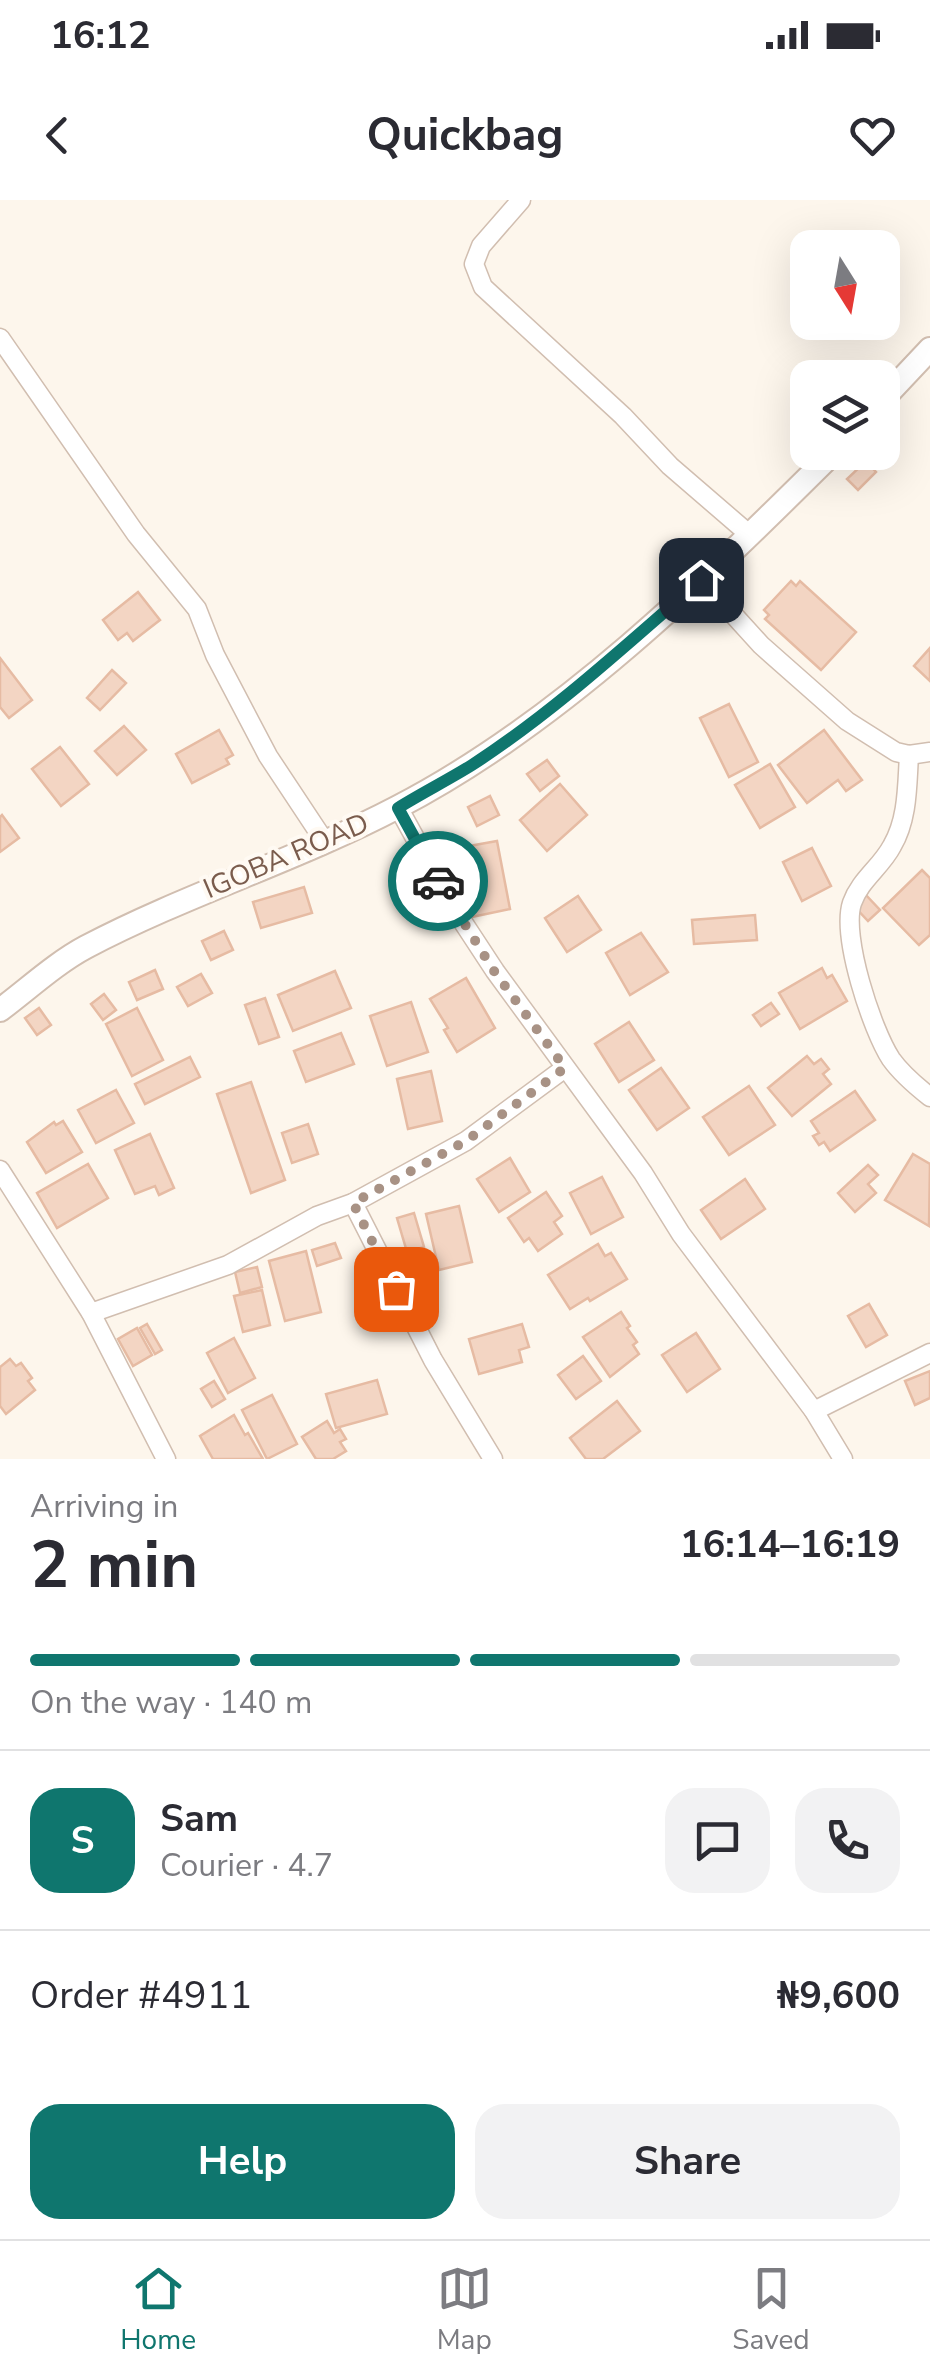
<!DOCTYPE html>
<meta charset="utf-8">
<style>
body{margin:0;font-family:"Nunito Sans",sans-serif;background:#f2f2f3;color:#2b2b33;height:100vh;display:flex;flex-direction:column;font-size:38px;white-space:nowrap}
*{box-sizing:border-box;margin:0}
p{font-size:32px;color:#7c7c81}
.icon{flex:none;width:55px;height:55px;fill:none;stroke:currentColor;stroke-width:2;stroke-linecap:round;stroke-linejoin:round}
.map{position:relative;height:1259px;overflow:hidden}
.sheet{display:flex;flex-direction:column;background:#fff;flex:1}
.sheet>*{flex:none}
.needle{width:65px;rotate:169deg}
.buttons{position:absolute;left:790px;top:30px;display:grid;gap:20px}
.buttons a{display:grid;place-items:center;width:110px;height:110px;border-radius:20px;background:#fff;box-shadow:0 10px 40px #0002;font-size:50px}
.pin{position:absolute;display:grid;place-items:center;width:85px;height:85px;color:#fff;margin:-42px;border-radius:20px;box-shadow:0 5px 15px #0006}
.courier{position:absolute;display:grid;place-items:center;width:100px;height:100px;margin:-50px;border:8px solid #0f766e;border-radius:50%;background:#fff;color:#222;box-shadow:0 2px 12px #0007}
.summary em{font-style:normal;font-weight:700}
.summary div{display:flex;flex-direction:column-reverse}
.summary{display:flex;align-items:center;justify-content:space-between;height:170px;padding:0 30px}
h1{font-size:65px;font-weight:700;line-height:75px}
.bar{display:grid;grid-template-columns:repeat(4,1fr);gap:15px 10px;align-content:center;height:120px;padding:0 30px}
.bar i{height:12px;border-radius:8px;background:#e1e1e2}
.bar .current{background:#0f766e}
.bar p{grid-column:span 4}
.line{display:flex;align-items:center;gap:25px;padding:0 30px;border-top:2px solid #e1e1e2}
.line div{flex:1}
.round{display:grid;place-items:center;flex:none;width:105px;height:105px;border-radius:30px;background:#f2f2f3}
.cta{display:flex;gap:20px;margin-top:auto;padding:20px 30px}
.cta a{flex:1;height:115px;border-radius:30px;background:#0f766e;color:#fff;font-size:40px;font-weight:700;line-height:115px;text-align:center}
.cta a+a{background:#f2f2f3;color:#2b2b33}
.status{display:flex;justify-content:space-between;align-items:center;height:70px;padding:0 50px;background:#fff;direction:ltr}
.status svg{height:28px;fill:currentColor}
header{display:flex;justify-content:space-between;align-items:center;height:130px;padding:0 30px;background:#fff;font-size:45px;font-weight:700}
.tabs{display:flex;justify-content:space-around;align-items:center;height:140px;border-top:2px solid #e1e1e2;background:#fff;font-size:28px;color:#7c7c81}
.tabs a{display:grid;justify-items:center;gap:5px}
.tabs .current{color:#0f766e}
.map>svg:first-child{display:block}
</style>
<div class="status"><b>16:12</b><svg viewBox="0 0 49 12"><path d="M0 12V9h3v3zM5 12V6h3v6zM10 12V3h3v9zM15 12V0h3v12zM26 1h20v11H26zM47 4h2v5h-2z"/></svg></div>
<header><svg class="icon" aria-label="back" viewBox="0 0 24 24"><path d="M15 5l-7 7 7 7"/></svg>Quickbag<svg class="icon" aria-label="heart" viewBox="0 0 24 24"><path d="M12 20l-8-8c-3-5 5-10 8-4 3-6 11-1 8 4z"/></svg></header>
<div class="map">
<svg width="930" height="1259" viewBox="0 0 930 1259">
<rect width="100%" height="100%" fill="#fdf6ec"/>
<g fill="#f3d5c3" stroke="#e6bba3" stroke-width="2.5">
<path d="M866 261 876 272 858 290 847 279Z"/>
<path d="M791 381 796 386 800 381 856 432 821 470 765 419 769 415 764 410Z"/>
<path d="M138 392 160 420 133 441 127 433 118 440 103 420Z"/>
<path d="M930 448V481L914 466Z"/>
<path d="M0 458 32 500 9 518 0 507Z"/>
<path d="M112 470 126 483 100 510 87 498Z"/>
<path d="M729 504 758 562 729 577 700 518Z"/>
<path d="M124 526 146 550 117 575 95 551Z"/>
<path d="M219 530 233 555 226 559 229 564 192 583 176 554Z"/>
<path d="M824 530 862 580 846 591 838 580 807 603 778 565Z"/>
<path d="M60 547 89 584 61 606 32 569Z"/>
<path d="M547 560 559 576 540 591 527 574Z"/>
<path d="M770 564 795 607 760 628 735 585Z"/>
<path d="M560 584 587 615 547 651 520 620Z"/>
<path d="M490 596 499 615 477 626 468 607Z"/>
<path d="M2 615 19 638 0 652V617Z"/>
<path d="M497 641 510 709 472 717 458 648Z"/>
<path d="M812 648 831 686 802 701 783 662Z"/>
<path d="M922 670 930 678V735L919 745 883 708Z"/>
<path d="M304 687 312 713 261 728 253 702Z"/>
<path d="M865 694 880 710 868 721 853 705Z"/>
<path d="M578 696 601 730 567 752 545 718Z"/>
<path d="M755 715 757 740 694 744 692 720Z"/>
<path d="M224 731 233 750 211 760 202 741Z"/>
<path d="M641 733 668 772 630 795 606 753Z"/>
<path d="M822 768 827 778 832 775 847 801 800 829 779 793Z"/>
<path d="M155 770 163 789 137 800 129 782Z"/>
<path d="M335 771 351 808 293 831 278 795Z"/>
<path d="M201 774 212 793 188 806 177 787Z"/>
<path d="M466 778 495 828 457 852 444 830 448 828 430 799Z"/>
<path d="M104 794 116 810 103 820 91 804Z"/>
<path d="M265 798 279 837 259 844 245 805Z"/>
<path d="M411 802 428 852 387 866 370 816Z"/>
<path d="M771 803 779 814 761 826 753 815Z"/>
<path d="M39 808 51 825 37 835 25 818Z"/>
<path d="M137 808 163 860 132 876 106 824Z"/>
<path d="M629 822 654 860 619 882 595 844Z"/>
<path d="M341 833 354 864 306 882 294 851Z"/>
<path d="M807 856 814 864 821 859 829 869 823 874 831 884 792 916 768 888Z"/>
<path d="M190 857 200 877 145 904 135 884Z"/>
<path d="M661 868 689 908 657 930 629 890Z"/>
<path d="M431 871 442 921 408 929 397 879Z"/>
<path d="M251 882 285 980 251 993 217 894Z"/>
<path d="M749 886 775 925 729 955 703 917Z"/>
<path d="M116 890 134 923 96 943 78 910Z"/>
<path d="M855 891 875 920 830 951 824 942 819 945 813 936 819 933 811 921Z"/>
<path d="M63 921 82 952 46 973 27 942 54 922 56 925Z"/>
<path d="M308 924 318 954 292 963 282 933Z"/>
<path d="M150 934 174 988 159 995 155 986 135 994 115 950Z"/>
<path d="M913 954 930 964 929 1026 885 1000Z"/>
<path d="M510 958 530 992 499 1012 477 979Z"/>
<path d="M88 964 108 998 57 1028 37 993Z"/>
<path d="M868 965 878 975 868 984 876 993 855 1012 838 993Z"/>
<path d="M602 977 623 1017 591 1034 570 993Z"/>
<path d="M745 979 765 1009 721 1039 701 1010Z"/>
<path d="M546 992 562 1016 554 1022 562 1034 538 1051 529 1038 524 1042 508 1018Z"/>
<path d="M459 1006 472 1062 439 1070 426 1014Z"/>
<path d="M414 1013 424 1047 407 1052 397 1018Z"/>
<path d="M335 1043 341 1058 317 1066 312 1050Z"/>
<path d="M598 1044 605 1056 611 1053 627 1079 590 1101 588 1098 570 1109 548 1075Z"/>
<path d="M306 1051 321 1112 285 1121 269 1061Z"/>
<path d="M257 1067 262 1087 240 1093 235 1072Z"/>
<path d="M262 1090 270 1125 243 1132 234 1096Z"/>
<path d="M869 1104 887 1135 866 1147 848 1116Z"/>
<path d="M621 1112 630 1126 627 1128 637 1142 633 1145 639 1154 610 1177 583 1137Z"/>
<path d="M147 1124 162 1150 155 1154 140 1128Z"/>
<path d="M522 1124 529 1147 519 1150 522 1162 479 1174 469 1139Z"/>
<path d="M137 1128 152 1155 133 1166 118 1139Z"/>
<path d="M696 1133 720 1169 687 1192 662 1155Z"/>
<path d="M234 1138 255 1178 228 1193 207 1153Z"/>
<path d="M583 1156 601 1181 576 1199 558 1175Z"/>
<path d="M10 1159 16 1166 21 1163 32 1178 28 1181 35 1190 6 1214 0 1206V1167Z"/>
<path d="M930 1171V1198L915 1205 905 1181Z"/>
<path d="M377 1180 387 1214 336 1228 326 1194Z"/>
<path d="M214 1181 225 1199 212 1207 201 1189Z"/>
<path d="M272 1195 297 1244 267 1259 242 1210Z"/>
<path d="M617 1201 640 1231 603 1259H586L570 1238Z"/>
<path d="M234 1215 245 1235 248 1233 263 1259H213L200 1236Z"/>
<path d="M327 1221 334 1233 340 1229 346 1239 340 1242 346 1251 333 1259H316L302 1237Z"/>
</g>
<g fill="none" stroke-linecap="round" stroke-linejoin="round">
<defs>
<g id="minor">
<path d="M521 0 481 46 474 64 483 87 623 216 670 266 750 335"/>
<path d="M0 138 136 334 197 409 215 455 268 556 325 642"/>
<path d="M701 379 761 445 847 521 896 552 909 555 930 552"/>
<path d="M909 555C907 586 908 619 892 646 881 667 860 680 852 703 841 736 872 830 891 859 901 873 916 886 930 897"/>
<path d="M398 607 453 707 495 771 643 973 681 1034 814 1211 843 1259"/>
<path d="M0 970 91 1113 166 1259"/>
<path d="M353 1003 433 1160 493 1259"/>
<path d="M91 1113 228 1065 317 1016 353 1003 466 941 565 868"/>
<path d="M814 1211 930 1153"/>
</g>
<g id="tertiary">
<path d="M882 200 930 149"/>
<path d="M0 810C28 789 56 763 86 747 187 694 297 660 398 607 560 523 705 380 834 252"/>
</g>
</defs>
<use href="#minor" stroke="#d1beb0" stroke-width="21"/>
<use href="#tertiary" stroke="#d1beb0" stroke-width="26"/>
<use href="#minor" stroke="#fff" stroke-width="18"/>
<use href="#tertiary" stroke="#fff" stroke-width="22"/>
</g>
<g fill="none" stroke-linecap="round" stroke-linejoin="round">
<path stroke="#a89285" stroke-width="10" stroke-dasharray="0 18" d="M396 1089 353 1003 466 941 565 868 494 771 438 681"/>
<path stroke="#0f766e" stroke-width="12" d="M438 681 398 608C422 593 448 580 472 565 554 512 627 444 701 380"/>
</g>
<g text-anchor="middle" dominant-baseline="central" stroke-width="8" stroke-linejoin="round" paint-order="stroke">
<g font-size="28" fill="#7a5c4d" stroke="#fffaf3">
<text transform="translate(286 656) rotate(-23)">IGOBA ROAD</text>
</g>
</g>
</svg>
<div class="buttons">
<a><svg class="needle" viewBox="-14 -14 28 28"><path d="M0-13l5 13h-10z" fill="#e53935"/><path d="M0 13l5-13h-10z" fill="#7c7c81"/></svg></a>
<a><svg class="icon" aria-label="layers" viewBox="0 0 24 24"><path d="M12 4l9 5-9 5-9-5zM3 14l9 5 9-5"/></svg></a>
</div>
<div class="pin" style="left:396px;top:1089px;background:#ea580c"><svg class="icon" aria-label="bag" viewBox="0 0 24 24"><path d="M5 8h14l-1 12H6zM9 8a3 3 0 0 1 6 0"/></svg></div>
<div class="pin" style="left:701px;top:380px;background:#1f2937"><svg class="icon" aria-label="home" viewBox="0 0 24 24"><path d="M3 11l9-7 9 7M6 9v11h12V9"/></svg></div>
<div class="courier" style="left:438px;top:681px"><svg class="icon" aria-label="car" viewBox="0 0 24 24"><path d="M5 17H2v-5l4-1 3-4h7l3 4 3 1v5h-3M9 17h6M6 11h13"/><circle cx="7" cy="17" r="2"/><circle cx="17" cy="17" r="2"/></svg></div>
</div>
<section class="sheet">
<div class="summary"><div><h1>2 min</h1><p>Arriving in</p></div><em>16:14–16:19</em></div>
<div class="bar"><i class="current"></i><i class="current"></i><i class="current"></i><i></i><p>On the way · 140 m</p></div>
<div class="line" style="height:180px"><b class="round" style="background:#0f766e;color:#fff">S</b><div><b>Sam</b><p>Courier · 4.7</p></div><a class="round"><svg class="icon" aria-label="chat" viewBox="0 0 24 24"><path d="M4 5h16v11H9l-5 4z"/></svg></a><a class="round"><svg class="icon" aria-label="phone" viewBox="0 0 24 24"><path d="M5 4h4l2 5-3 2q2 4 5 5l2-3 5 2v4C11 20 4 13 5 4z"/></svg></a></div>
<div class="line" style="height:130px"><div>Order #4911</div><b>₦9,600</b></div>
<div class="cta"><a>Help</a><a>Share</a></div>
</section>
<nav class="tabs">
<a class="current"><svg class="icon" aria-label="home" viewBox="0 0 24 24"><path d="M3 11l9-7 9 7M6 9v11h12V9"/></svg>Home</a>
<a><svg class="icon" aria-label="map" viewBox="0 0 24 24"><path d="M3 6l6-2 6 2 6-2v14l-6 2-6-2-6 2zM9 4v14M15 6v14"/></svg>Map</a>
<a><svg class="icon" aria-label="saved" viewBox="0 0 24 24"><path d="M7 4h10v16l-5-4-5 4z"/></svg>Saved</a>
</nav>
